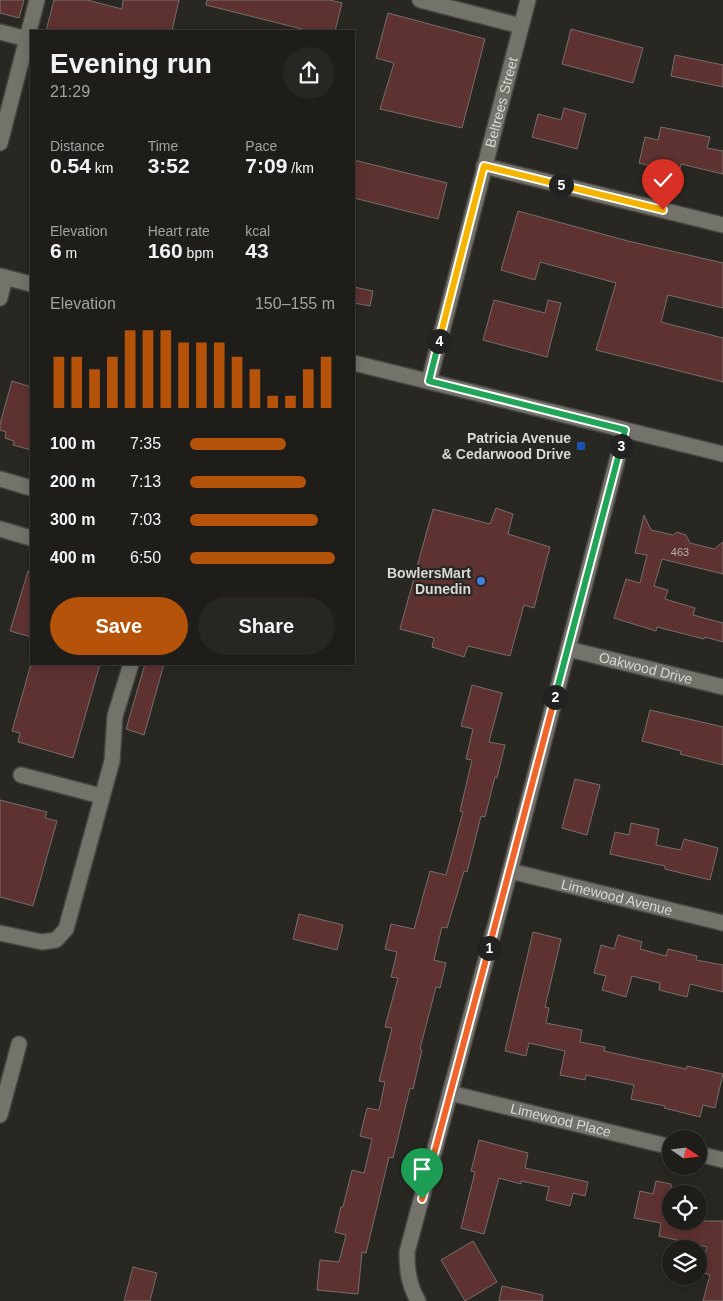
<!DOCTYPE html>
<html lang="en">
<head>
<meta charset="utf-8">
<style>
  body { margin:0; font-family:Helvetica,sans-serif; background:#262622; color:#f1f3f6; height:100vh; display:flex; flex-direction:column; font-size:19px; white-space:nowrap }
  * { box-sizing:border-box; margin:0 }
  p { font-size:16px; color:#a1a2a2 }
  .icon { flex:none; width:28px; height:28px; fill:none; stroke:currentColor; stroke-width:2; stroke-linecap:round; stroke-linejoin:round }
  .map { position:relative; flex:1; overflow:hidden }
  .drawer { position:absolute; left:30px; top:30px; width:325px; height:635px; display:flex; flex-direction:column; background:#1e1d19; border-radius:0px; box-shadow:0 2px 12px #0003,0 0 0 1px #3c3b38 }
  .drawer>* { flex:none }
  .needle { width:32px; rotate:104deg }
  .fabs { position:absolute; left:662px; top:1130px; display:grid; gap:10px }
  .fabs a { display:grid; place-items:center; width:45px; height:45px; border-radius:50%; background:#1e1d19; box-shadow:0 2px 12px #0003,0 0 0 1px #3c3b38; font-size:25px }
  .pin { position:absolute; display:grid; place-items:center; width:42px; height:42px; color:#fff; margin:-51px -21px; border-radius:50% 50% 50% 0; rotate:-45deg; box-shadow:0 0 5px #0007 }
  .pin .icon { rotate:45deg }
  .km { position:absolute; width:25px; height:25px; margin:-12px; border-radius:50%; background:#222; color:#fff; font-size:14px; line-height:25px; text-align:center }
  .round { display:grid; place-items:center; flex:none; width:52px; height:52px; border-radius:26px; background:#262622 }
  .head { display:flex; align-items:center; justify-content:space-between; height:85px; padding:0 20px }
  h1 { font-size:28px; font-weight:800; line-height:38px }
  .stats { display:grid; grid-template-columns:repeat(3,1fr); gap:8px; height:85px; padding:5px 20px }
  .stats div { display:grid; align-content:center }
  .stats b { font-size:21px; font-weight:800 }
  .stats small { font-size:14px; font-weight:400 }
  .stats p { font-size:14px }
  .chart { height:140px; padding:10px 20px }
  .chart p { display:flex; justify-content:space-between }
  .chart svg { width:100%; height:90px; margin-top:5px; stroke:#b45309; stroke-width:6 }
  .primary-button { display:flex; gap:10px; margin-top:auto; padding:10px 20px }
  .primary-button a { flex:1; height:58px; border-radius:30px; background:#b45309; color:#fff; font-size:20px; font-weight:800; line-height:58px; text-align:center }
  .primary-button a+a { background:#262622; color:#f1f3f6 }
  ul { padding:0 20px; list-style:none; font-size:16px }
  li { display:grid; grid-template-columns:80px 60px 1fr; align-items:center; height:38px }
  li i { height:12px; border-radius:6px; background:#b45309 }
  .map>svg:first-child { display:block }
  .building { fill:#5e3231; stroke:#756e6d }
  .lines { fill:none; stroke-linecap:round; stroke-linejoin:round }
  .minor-casing { stroke:#454440; stroke-width:18 }
  .minor { stroke:#73726b; stroke-width:15 }
  .split-1-casing { stroke:#fff; stroke-width:10 }
  .split-2-casing { stroke:#fff; stroke-width:10 }
  .split-3-casing { stroke:#fff; stroke-width:10 }
  .split-4-casing { stroke:#fff; stroke-width:10 }
  .split-5-casing { stroke:#fff; stroke-width:10 }
  .split-6-casing { stroke:#fff; stroke-width:10 }
  .split-1 { stroke:#f0652b; stroke-width:6 }
  .split-2 { stroke:#f0652b; stroke-width:6 }
  .split-3 { stroke:#22a559; stroke-width:6 }
  .split-4 { stroke:#22a559; stroke-width:6 }
  .split-5 { stroke:#f5b400; stroke-width:6 }
  .split-6 { stroke:#f5b400; stroke-width:6 }
  .transit-dot { fill:#1a4fb4; stroke:#282721; stroke-width:2 }
  .shop-dot { fill:#3f7fe0; stroke:#282721; stroke-width:2 }
  .labels { text-anchor:middle; stroke-width:4.5; stroke-linejoin:round; paint-order:stroke }
  .number-label { font-size:11px; fill:#baaeac }
  .street-label { font-size:14px; fill:#d9d8d5; stroke:#282721 }
  .poi-label { font-size:14px; font-weight:bold; fill:#d9d8d5; stroke:#282721; text-anchor:end }
</style>
</head>
<body>
<div class="map">
<svg width="723" height="1301" viewBox="0 0 723 1301">
  <rect width="100%" height="100%" fill="#282721"/>
  <g class="building">
    <path d="M0 0H24L19 18 0 13Z"/>
    <path d="M54 0H87L122 9 123 0H179L172 31H46Z"/>
    <path d="M207 0H330L342 3 335 31H310L206 5Z"/>
    <path d="M388 13 485 39 462 128 380 109 394 63 376 58Z"/>
    <path d="M571 29 643 48 633 83 562 64Z"/>
    <path d="M675 55 723 65V87L671 76Z"/>
    <path d="M564 108 586 114 577 149 532 137 538 114 561 120Z"/>
    <path d="M661 127 710 137 707 148 723 151V174L681 164 679 173 639 163 645 137 658 140Z"/>
    <path d="M354 160 447 183 438 219 354 198Z"/>
    <path d="M518 211 628 241 723 263V308L668 295 661 322 723 338V382L596 350 616 283 540 262 535 280 501 270Z"/>
    <path d="M354 287 373 291 370 306 354 303Z"/>
    <path d="M494 300 545 313 548 300 561 303 547 357 483 340Z"/>
    <path d="M12 381 31 387V450L13 445 14 441 5 438 6 432 0 430V424Z"/>
    <path d="M496 508 513 514 508 534 550 547 534 608 524 605 510 656 468 646 464 657 432 647 434 638 400 629 433 509 490 524Z"/>
    <path d="M644 515 651 530 673 535 677 532 686 535 690 543 714 549 723 542V574L662 559 654 586 668 590 665 599 695 608 693 615 723 623V642L705 637 704 639 657 627 656 631 614 618 626 579 640 583 647 555 635 553Z"/>
    <path d="M28 571H31V637L10 631Z"/>
    <path d="M31 664H100L73 758 18 742 20 733 12 731Z"/>
    <path d="M145 664H164L144 735 126 729Z"/>
    <path d="M472 685 502 693 489 742 505 745 497 778 495 777 485 817 481 816 467 872 464 871 447 928 442 927 434 960 446 963 440 988 436 987 420 1049 422 1050 413 1089 410 1088 393 1158 389 1157 366 1253 362 1252 358 1294 317 1290 320 1260 339 1262 346 1235 335 1232 341 1207H343L352 1170 364 1173 372 1139 360 1136 367 1108 379 1110 385 1082 379 1081 392 1028 385 1027 398 978 391 977 397 952 385 949 391 924 414 929 430 871 446 875 463 812 460 811 472 760 466 759 473 729 461 726Z"/>
    <path d="M650 710 723 727V765L680 754 681 751 642 741Z"/>
    <path d="M575 779 600 785 587 835 562 828Z"/>
    <path d="M0 800 47 812 45 818 57 821 33 906 0 897Z"/>
    <path d="M631 823 659 829 656 845 681 850 684 839 718 848 710 880 665 869V866L610 854 615 832 629 835Z"/>
    <path d="M299 914 343 925 337 950 293 939Z"/>
    <path d="M533 932 561 939 545 1007 549 1008 546 1023 582 1030 580 1042 605 1047 604 1051 686 1069 687 1066 723 1074 715 1108 703 1105 700 1117 664 1108 665 1106 631 1099 634 1085 586 1075 585 1080 560 1075 565 1051 529 1043 526 1056 505 1051Z"/>
    <path d="M618 935 642 942 640 949 666 956 668 949 697 956 696 960 723 965V992L690 984 687 997 659 990 660 983 632 976 626 997 602 990 606 976 594 973 601 945 614 949Z"/>
    <path d="M479 1140 528 1153 525 1168 588 1182 585 1196 573 1193 570 1206 546 1200 549 1187 521 1181V1184L499 1178 484 1234 461 1228 475 1172 471 1171Z"/>
    <path d="M656 1181 671 1184V1221H723V1301H703L710 1275 700 1272 707 1247 659 1236 661 1223 634 1218 640 1191 653 1194Z"/>
    <path d="M473 1241 497 1282 465 1301 441 1260Z"/>
    <path d="M133 1267 157 1273 150 1301H124Z"/>
    <path d="M502 1286 543 1295 542 1301H499Z"/>
  </g>
  <g class="lines">
    <g class="minor-casing">
      <g id="minor">
        <path d="M420 0 521 26"/>
        <path d="M0 32 27 39"/>
        <path d="M0 143 37 0"/>
        <path d="M484 166 723 225"/>
        <path d="M0 276 31 284"/>
        <path d="M0 298 5 277"/>
        <path d="M354 363 723 454"/>
        <path id="s1" d="M429 381 528 0"/>
        <path d="M0 479 31 488"/>
        <path d="M0 529 31 538"/>
        <path id="s2" d="M568 649 723 687"/>
        <path d="M21 775 101 796"/>
        <path id="s3" d="M510 871 723 923"/>
        <path d="M0 933 42 942 56 940 66 929 112 761 115 716 131 664"/>
        <path id="s4" d="M450 1093 671 1147"/>
        <path d="M0 1115 19 1044"/>
        <path d="M699 1154 723 1160"/>
        <path d="M418 1301C409 1285 407 1271 407 1252L510 871 625 430"/>
      </g>
    </g>
    <use href="#minor" class="minor"/>
  </g>
  <g class="lines">
    <g class="split-1-casing">
      <path id="split-1" d="M422 1199 489 948"/>
    </g>
    <g class="split-2-casing">
      <path id="split-2" d="M489 948 555 697"/>
    </g>
    <g class="split-3-casing">
      <path id="split-3" d="M555 697 621 446"/>
    </g>
    <g class="split-4-casing">
      <path id="split-4" d="M439 341 429 381 625 430 621 446"/>
    </g>
    <g class="split-5-casing">
      <path id="split-5" d="M439 341 484 166 561 185"/>
    </g>
    <g class="split-6-casing">
      <path id="split-6" d="M561 185 663 210"/>
    </g>
    <use href="#split-1" class="split-1"/>
    <use href="#split-2" class="split-2"/>
    <use href="#split-3" class="split-3"/>
    <use href="#split-4" class="split-4"/>
    <use href="#split-5" class="split-5"/>
    <use href="#split-6" class="split-6"/>
  </g>
  <rect class="transit-dot" x="576" y="441" width="10" height="10" rx="2.5"/>
  <circle class="shop-dot" cx="481" cy="581" r="5"/>
  <g class="labels">
    <g class="number-label">
      <text x="680" y="556">463</text>
    </g>
    <g class="street-label">
      <text dy="5" stroke="none"><textPath href="#s1" startOffset="288">Beltrees Street</textPath></text>
      <text dy="5" stroke="none"><textPath href="#s2" startOffset="80">Oakwood Drive</textPath></text>
      <text dy="5" stroke="none"><textPath href="#s3" startOffset="110">Limewood Avenue</textPath></text>
      <text dy="5" stroke="none"><textPath href="#s4" startOffset="114">Limewood Place</textPath></text>
    </g>
    <g class="poi-label">
      <text x="571" y="443">Patricia Avenue<tspan x="571" dy="16">&amp; Cedarwood Drive</tspan></text>
      <text x="471" y="578">BowlersMart<tspan x="471" dy="16">Dunedin</tspan></text>
    </g>
  </g>
</svg>
<div class="fabs">
<a><svg class="needle" viewBox="-14 -14 28 28"><path d="M0-13l5 13h-10z" fill="#e53935"/><path d="M0 13l5-13h-10z" fill="#a1a2a2"/></svg></a>
<a><svg class="icon" aria-label="locate" viewBox="0 0 24 24"><circle cx="12" cy="12" r="6"/><path d="M12 2v4M12 18v4M2 12h4M18 12h4"/></svg></a>
<a><svg class="icon" aria-label="layers" viewBox="0 0 24 24"><path d="M12 4l9 5-9 5-9-5zM3 14l9 5 9-5"/></svg></a>
</div>
<div class="pin" style="left:422px;top:1199px;background:#1e9e55"><svg class="icon" aria-label="arrive" viewBox="0 0 24 24"><path d="M6 21V4h12l-3 4 3 4H6"/></svg></div>
<div class="pin" style="left:663px;top:210px;background:#d93025"><svg class="icon" aria-label="check" viewBox="0 0 24 24"><path d="M5 12l5 5 9-10"/></svg></div>
<b class="km" style="left:489px;top:948px">1</b>
<b class="km" style="left:555px;top:697px">2</b>
<b class="km" style="left:621px;top:446px">3</b>
<b class="km" style="left:439px;top:341px">4</b>
<b class="km" style="left:561px;top:185px">5</b>
<section class="drawer">
<div class="head"><div><h1>Evening run</h1><p>21:29</p></div><a class="round"><svg class="icon" aria-label="share" viewBox="0 0 24 24"><path d="M12 15V3M7 8l5-5 5 5M5 13v7h14v-7"/></svg></a></div>
<div class="stats">
<div><p>Distance</p><b>0.54<small> km</small></b></div>
<div><p>Time</p><b>3:52</b></div>
<div><p>Pace</p><b>7:09<small> /km</small></b></div>
</div>
<div class="stats">
<div><p>Elevation</p><b>6<small> m</small></b></div>
<div><p>Heart rate</p><b>160<small> bpm</small></b></div>
<div><p>kcal</p><b>43</b></div>
</div>
<div class="chart"><p><span>Elevation</span>150–155 m</p>
<svg viewBox="0 0 160 44" preserveAspectRatio="none"><path d="M5 44V19M15 44V19M25 44V25M35 44V19M45 44V6M55 44V6M65 44V6M75 44V12M85 44V12M95 44V12M105 44V19M115 44V25M125 44V38M135 44V38M145 44V25M155 44V19"/></svg>
</div>
<ul>
<li><b>100 m</b>7:35<i style="width:66%"></i></li>
<li><b>200 m</b>7:13<i style="width:80%"></i></li>
<li><b>300 m</b>7:03<i style="width:88%"></i></li>
<li><b>400 m</b>6:50<i style="width:100%"></i></li>
</ul>
<div class="primary-button"><a>Save</a><a>Share</a></div>
</section>
</div>
</body>
</html>
